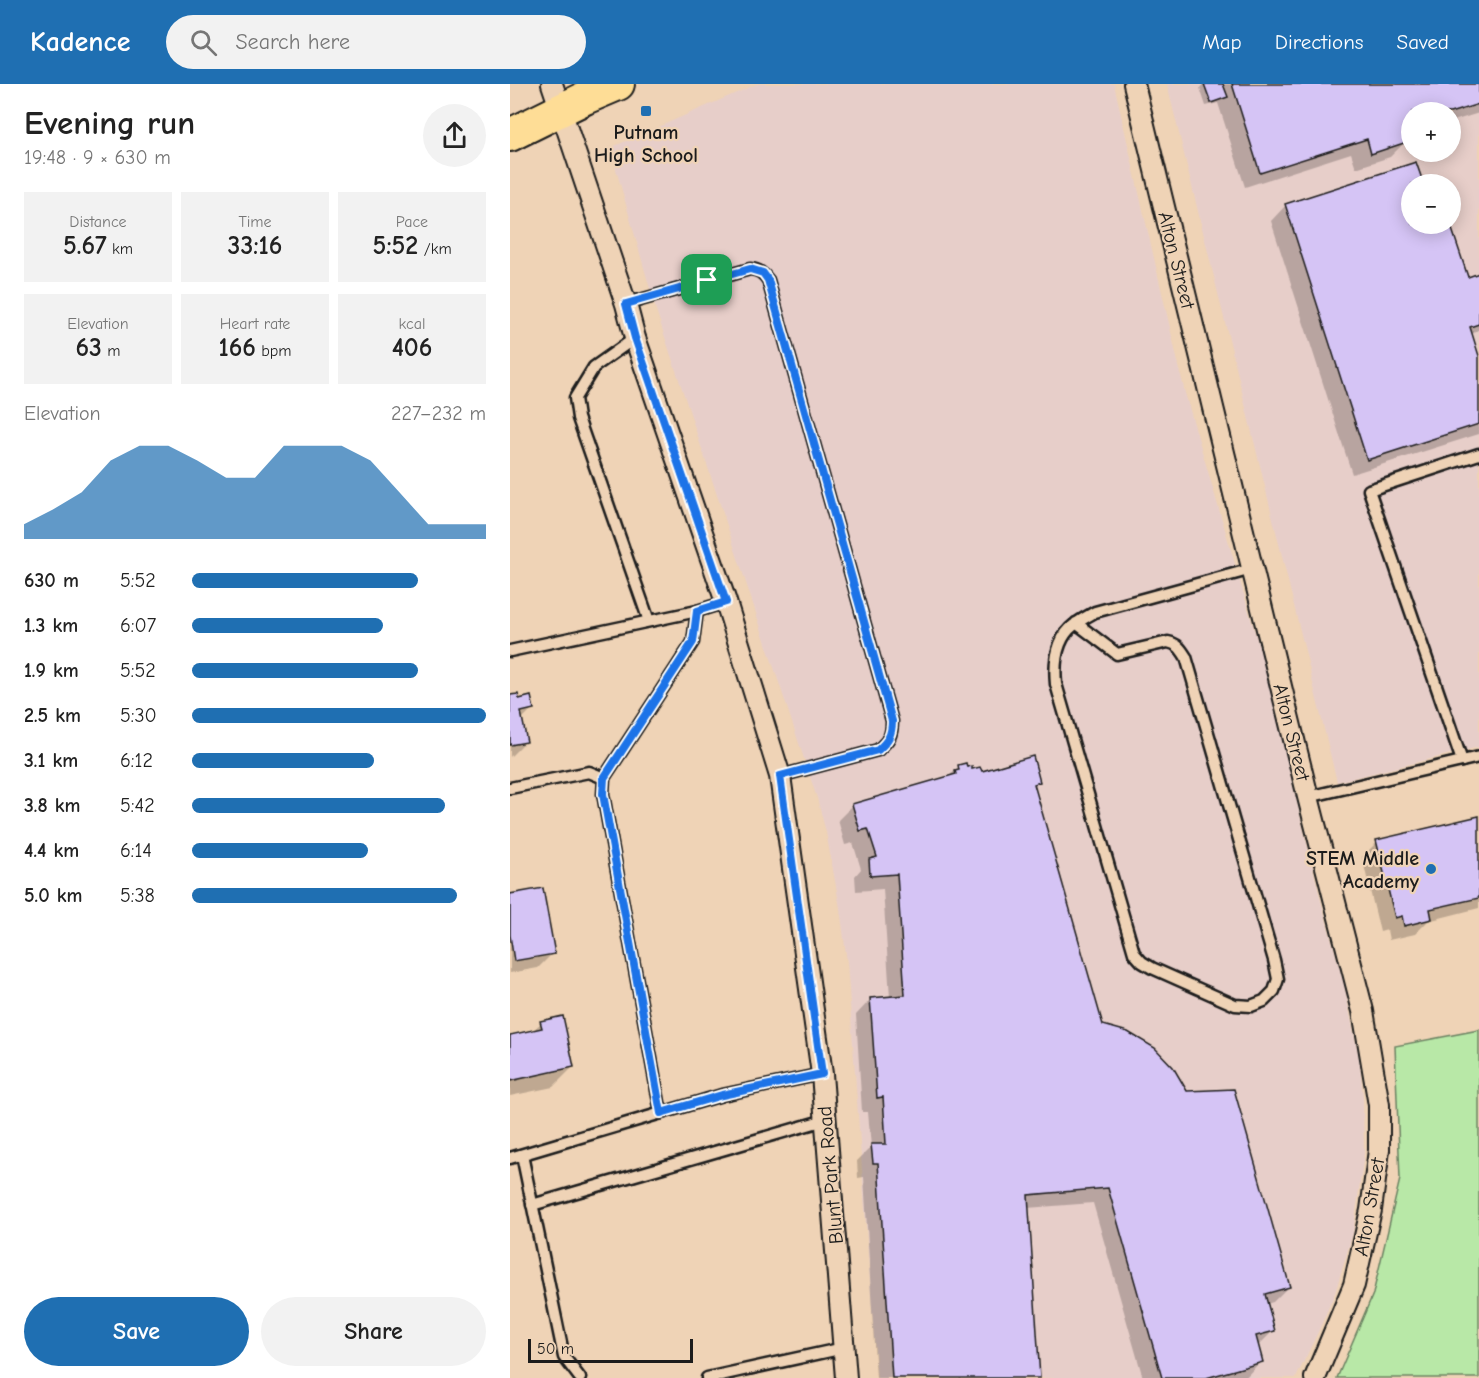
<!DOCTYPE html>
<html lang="en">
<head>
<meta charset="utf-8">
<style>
  body { margin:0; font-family:"Comic Neue",sans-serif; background:#f2f2f2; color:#222; height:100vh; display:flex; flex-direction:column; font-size:22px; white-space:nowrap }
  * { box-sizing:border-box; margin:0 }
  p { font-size:20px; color:#767676 }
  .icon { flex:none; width:33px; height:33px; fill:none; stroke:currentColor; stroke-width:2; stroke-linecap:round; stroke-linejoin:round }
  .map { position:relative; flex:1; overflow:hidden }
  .sheet { display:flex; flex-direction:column; background:#fff; width:510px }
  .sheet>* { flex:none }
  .buttons { position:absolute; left:891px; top:18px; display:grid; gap:12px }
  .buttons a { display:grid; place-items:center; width:60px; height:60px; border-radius:50%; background:#fff; box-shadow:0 3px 15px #0003; font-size:30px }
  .scale { position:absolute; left:18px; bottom:15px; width:165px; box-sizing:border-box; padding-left:6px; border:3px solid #1c1c1c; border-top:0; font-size:16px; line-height:21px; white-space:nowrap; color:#1c1c1c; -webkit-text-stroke:4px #efd3b6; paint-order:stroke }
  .pin { position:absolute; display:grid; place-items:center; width:51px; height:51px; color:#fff; margin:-26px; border-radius:12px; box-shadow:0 3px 9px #0006 }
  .round { display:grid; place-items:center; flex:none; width:63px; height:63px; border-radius:32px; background:#f2f2f2 }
  .headline { display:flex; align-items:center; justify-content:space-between; height:102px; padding:0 24px }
  h1 { font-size:33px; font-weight:800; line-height:45px }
  .stats { display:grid; grid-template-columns:repeat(3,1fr); gap:9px; height:102px; padding:6px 24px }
  .stats div { display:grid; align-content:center; border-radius:0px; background:#f2f2f2; text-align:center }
  .stats b { font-size:26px; font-weight:800 }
  .stats small { font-size:16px; font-weight:400 }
  .stats p { font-size:16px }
  .chart { height:168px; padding:12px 24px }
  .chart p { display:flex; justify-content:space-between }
  .chart svg { width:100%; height:108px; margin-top:6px; fill:#1f6fb2; opacity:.7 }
  .cta { display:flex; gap:12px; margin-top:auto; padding:12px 24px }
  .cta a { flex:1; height:69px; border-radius:36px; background:#1f6fb2; color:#fff; font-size:24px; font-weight:800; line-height:69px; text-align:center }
  .cta a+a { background:#f2f2f2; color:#222 }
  ul { padding:0 24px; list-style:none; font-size:20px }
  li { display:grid; grid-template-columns:96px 72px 1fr; align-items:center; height:45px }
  li i { height:15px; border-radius:8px; background:#1f6fb2 }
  header { display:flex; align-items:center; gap:36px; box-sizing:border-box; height:84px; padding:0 30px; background:#1f6fb2; color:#fff }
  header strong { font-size:28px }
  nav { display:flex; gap:33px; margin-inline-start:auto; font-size:21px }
  .search { width:420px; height:54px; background:#f2f2f2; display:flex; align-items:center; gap:15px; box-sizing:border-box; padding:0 21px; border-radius:33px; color:#767676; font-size:22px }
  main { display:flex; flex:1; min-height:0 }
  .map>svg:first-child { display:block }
  .built { fill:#e7cec9; fill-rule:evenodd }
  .green { fill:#b8e8a7; stroke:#6a8262; stroke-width:1.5 }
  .shadow { fill:#0003 }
  .building { fill:#d5c4f5; stroke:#1c1c1c; stroke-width:1.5 }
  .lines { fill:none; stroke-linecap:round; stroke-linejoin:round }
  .lane-casing { stroke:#1c1c1c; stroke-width:15 }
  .street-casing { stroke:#1c1c1c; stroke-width:24 }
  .primary-casing { stroke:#1c1c1c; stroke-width:36 }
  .lane { stroke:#efd3b6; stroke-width:10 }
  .street { stroke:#efd3b6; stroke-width:20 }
  .primary { stroke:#fedd96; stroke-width:32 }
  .route-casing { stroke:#fff; stroke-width:12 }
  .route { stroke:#1a73e8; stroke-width:8 }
  .poi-dot { fill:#1f6fb2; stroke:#efd3b6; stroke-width:2 }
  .labels { text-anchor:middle; stroke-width:4.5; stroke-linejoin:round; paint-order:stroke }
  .poi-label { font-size:20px; font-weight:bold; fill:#1c1c1c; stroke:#efd3b6 }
  .street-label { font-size:20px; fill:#1c1c1c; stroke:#efd3b6 }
</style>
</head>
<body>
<header>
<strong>Kadence</strong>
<div class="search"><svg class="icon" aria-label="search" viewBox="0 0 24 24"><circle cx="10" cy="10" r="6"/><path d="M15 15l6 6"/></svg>Search here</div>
<nav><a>Map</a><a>Directions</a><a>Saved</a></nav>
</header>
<main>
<section class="sheet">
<div class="headline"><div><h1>Evening run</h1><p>19:48 · 9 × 630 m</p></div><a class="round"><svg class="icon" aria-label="share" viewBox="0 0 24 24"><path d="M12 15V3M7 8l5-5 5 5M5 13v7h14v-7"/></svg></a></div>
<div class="stats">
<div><p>Distance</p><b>5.67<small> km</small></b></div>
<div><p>Time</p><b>33:16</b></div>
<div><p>Pace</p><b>5:52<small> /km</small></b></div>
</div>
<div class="stats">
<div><p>Elevation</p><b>63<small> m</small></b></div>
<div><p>Heart rate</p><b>166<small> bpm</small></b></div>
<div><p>kcal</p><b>406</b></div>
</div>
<div class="chart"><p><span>Elevation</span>227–232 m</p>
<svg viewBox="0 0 160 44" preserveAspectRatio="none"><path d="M0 44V38L10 32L20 25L30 12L40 6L50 6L60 12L70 19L80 19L90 6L100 6L110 6L120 12L130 25L140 38L150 38L160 38V44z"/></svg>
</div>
<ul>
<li><b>630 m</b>5:52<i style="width:77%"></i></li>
<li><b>1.3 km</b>6:07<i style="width:65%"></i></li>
<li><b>1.9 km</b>5:52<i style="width:77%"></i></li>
<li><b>2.5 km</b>5:30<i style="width:100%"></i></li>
<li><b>3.1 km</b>6:12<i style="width:62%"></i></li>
<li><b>3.8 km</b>5:42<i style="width:86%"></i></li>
<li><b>4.4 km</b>6:14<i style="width:60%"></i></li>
<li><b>5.0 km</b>5:38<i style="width:90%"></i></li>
</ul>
<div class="cta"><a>Save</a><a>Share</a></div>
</section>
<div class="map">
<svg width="969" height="1294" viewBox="0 0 969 1294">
  <rect width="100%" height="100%" fill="#efd3b6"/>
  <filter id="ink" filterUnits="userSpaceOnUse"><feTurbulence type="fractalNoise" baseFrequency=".0167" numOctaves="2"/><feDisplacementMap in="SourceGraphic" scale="12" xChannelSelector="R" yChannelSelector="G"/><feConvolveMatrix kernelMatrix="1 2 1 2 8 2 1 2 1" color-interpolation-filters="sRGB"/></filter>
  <g filter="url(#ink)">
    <g class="built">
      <path d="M247 0H604L675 309 754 579 782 698 811 817 834 900 850 979 853 1014 854 1070 843 1149 825 1209 809 1246 786 1294H367L337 878 330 824 316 748 307 714 146 226 100 64Z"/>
      <path d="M657 0H969V663L827 698ZM902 28H940V68H902ZM902 100H940V140H902Z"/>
    </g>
    <path class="green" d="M969 946V1294H827L863 1210 890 1095 885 962Z"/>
    <g class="shadow">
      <path d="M693 0H969V29L940 38V28H902V50L894 53 895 58 880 73 846 84 841 69 735 103 708 19 696 22 690 4Z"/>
      <path d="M905 80 912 100 925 96 926 100H902V140H939L957 195 969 191V245L961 251 969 277V350L842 390 761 137 776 121Z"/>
      <path d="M0 613 22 625 11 636 16 657 0 673Z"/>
      <path d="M449 683 461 687 528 697 523 702 591 942 779 1202 763 1218 756 1220 764 1246 748 1262 751 1277 736 1293 731 1294H633L583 1119 517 1124 528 1294H366L354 1093 348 1094 347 1077 361 1063 358 1028H352L346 931 361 915 380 914 373 805 346 807 345 792 351 785 343 759 335 761 328 736 343 721 437 694Z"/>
      <path d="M969 733V824L918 837 905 850 879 856 877 846 870 848 852 773 867 758Z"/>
      <path d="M0 811 43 869 28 884 0 889Z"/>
      <path d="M31 939 63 983 43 1003 0 1012V952L21 948Z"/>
    </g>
    <g class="building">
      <path d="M694 0H713L718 13 701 19Z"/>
      <path d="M722 0H969V20L940 29 902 28V41L893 44 897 58 861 70 857 55 750 89Z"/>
      <path d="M906 78 913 98 926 94 928 100H902V140L940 139 958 193 969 189V240L960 243 969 272V340L857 376 775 120Z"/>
      <path d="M8 610 9 615 21 612 24 625 11 628 17 658 0 661V611Z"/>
      <path d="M523 672 530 698 524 700 593 941 618 948 645 964 663 983 677 1007 724 1005 780 1203 755 1210 765 1247 746 1252 753 1278 696 1294H652L598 1104 518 1111 530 1294H382L368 1079H363L361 1060H376L373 1013 367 1014 360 914 395 911 387 790 360 792 359 775 367 773 358 745 350 747 342 720 446 690 445 687 449 686 448 681 456 679 457 683 462 682V685L470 683 472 687Z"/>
      <path d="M969 732V814L920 825 922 835 894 842 892 832 885 834 866 756Z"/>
      <path d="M33 804 45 870 4 877 0 851V810Z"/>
      <path d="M53 932 64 983 0 997V951L32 944 30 937Z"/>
    </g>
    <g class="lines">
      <g class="lane-casing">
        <g id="lane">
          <path d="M116 220 240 185C249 186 253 189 258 196L382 637C382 652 379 656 368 666L270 692"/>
          <path d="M125 254 84 283 65 314 68 334 139 537"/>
          <path d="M566 539 607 570 658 558C668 560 671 565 676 573L764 876 768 895 764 907 754 917 741 922 725 921 642 884 632 878 624 869 546 600C544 579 546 555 564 541 570 536 578 532 585 528L742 485"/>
          <path d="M0 567 187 527 216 518"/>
          <path d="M952 677 859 406 969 370"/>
          <path d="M0 704 79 688 94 694"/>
          <path d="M798 713 969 673"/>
          <path d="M151 1029 93 710 94 694 183 558 187 527"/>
          <path d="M12 1071 54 1273 70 1294"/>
          <path d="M0 1074 212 1011 312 990"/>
          <path d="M22 1121 315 1036"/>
          <path d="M197 1294 334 1264"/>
        </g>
      </g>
      <g class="street-casing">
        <g id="street">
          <path d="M42 0 116 220 125 254 216 518 270 692 312 990 336 1294"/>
          <path d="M624 0 798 713 853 927 869 1021V1066L861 1126 844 1201 805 1294"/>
        </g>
      </g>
      <g class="primary-casing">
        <path id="primary" d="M0 51 75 14 108 0"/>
      </g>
      <use href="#lane" class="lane"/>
      <use href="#street" class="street"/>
      <use href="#primary" class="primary"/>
    </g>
  </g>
  <g class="lines" filter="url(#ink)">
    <g class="route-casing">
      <path id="route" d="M240 185 253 189 258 196 382 637C382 651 378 657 368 666L270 692 312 990 212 1011 151 1029 93 710 94 694 183 558 187 527 216 518 125 254 116 220Z"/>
    </g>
    <use href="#route" class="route"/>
  </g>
  <g class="poi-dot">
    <rect x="130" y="21" width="12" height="12" rx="3"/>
    <circle cx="921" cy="785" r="6"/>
  </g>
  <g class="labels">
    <g class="poi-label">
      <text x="136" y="55">Putnam<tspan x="136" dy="23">High School</tspan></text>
      <text x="909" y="781" text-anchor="end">STEM Middle<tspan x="909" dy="23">Academy</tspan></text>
    </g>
    <g class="street-label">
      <text transform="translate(667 176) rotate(76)" y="7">Alton Street</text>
      <text transform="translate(782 648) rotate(76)" y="7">Alton Street</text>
      <text transform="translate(320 1091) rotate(-95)" y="7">Blunt Park Road</text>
      <text transform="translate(859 1123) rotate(-80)" y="7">Alton Street</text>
    </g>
  </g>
</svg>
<div class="buttons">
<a>+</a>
<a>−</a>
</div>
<div class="scale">50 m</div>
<div class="pin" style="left:197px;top:196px;background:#1e9e55"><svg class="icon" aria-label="arrive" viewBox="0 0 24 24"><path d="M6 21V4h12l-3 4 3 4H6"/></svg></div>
</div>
</main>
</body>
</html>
